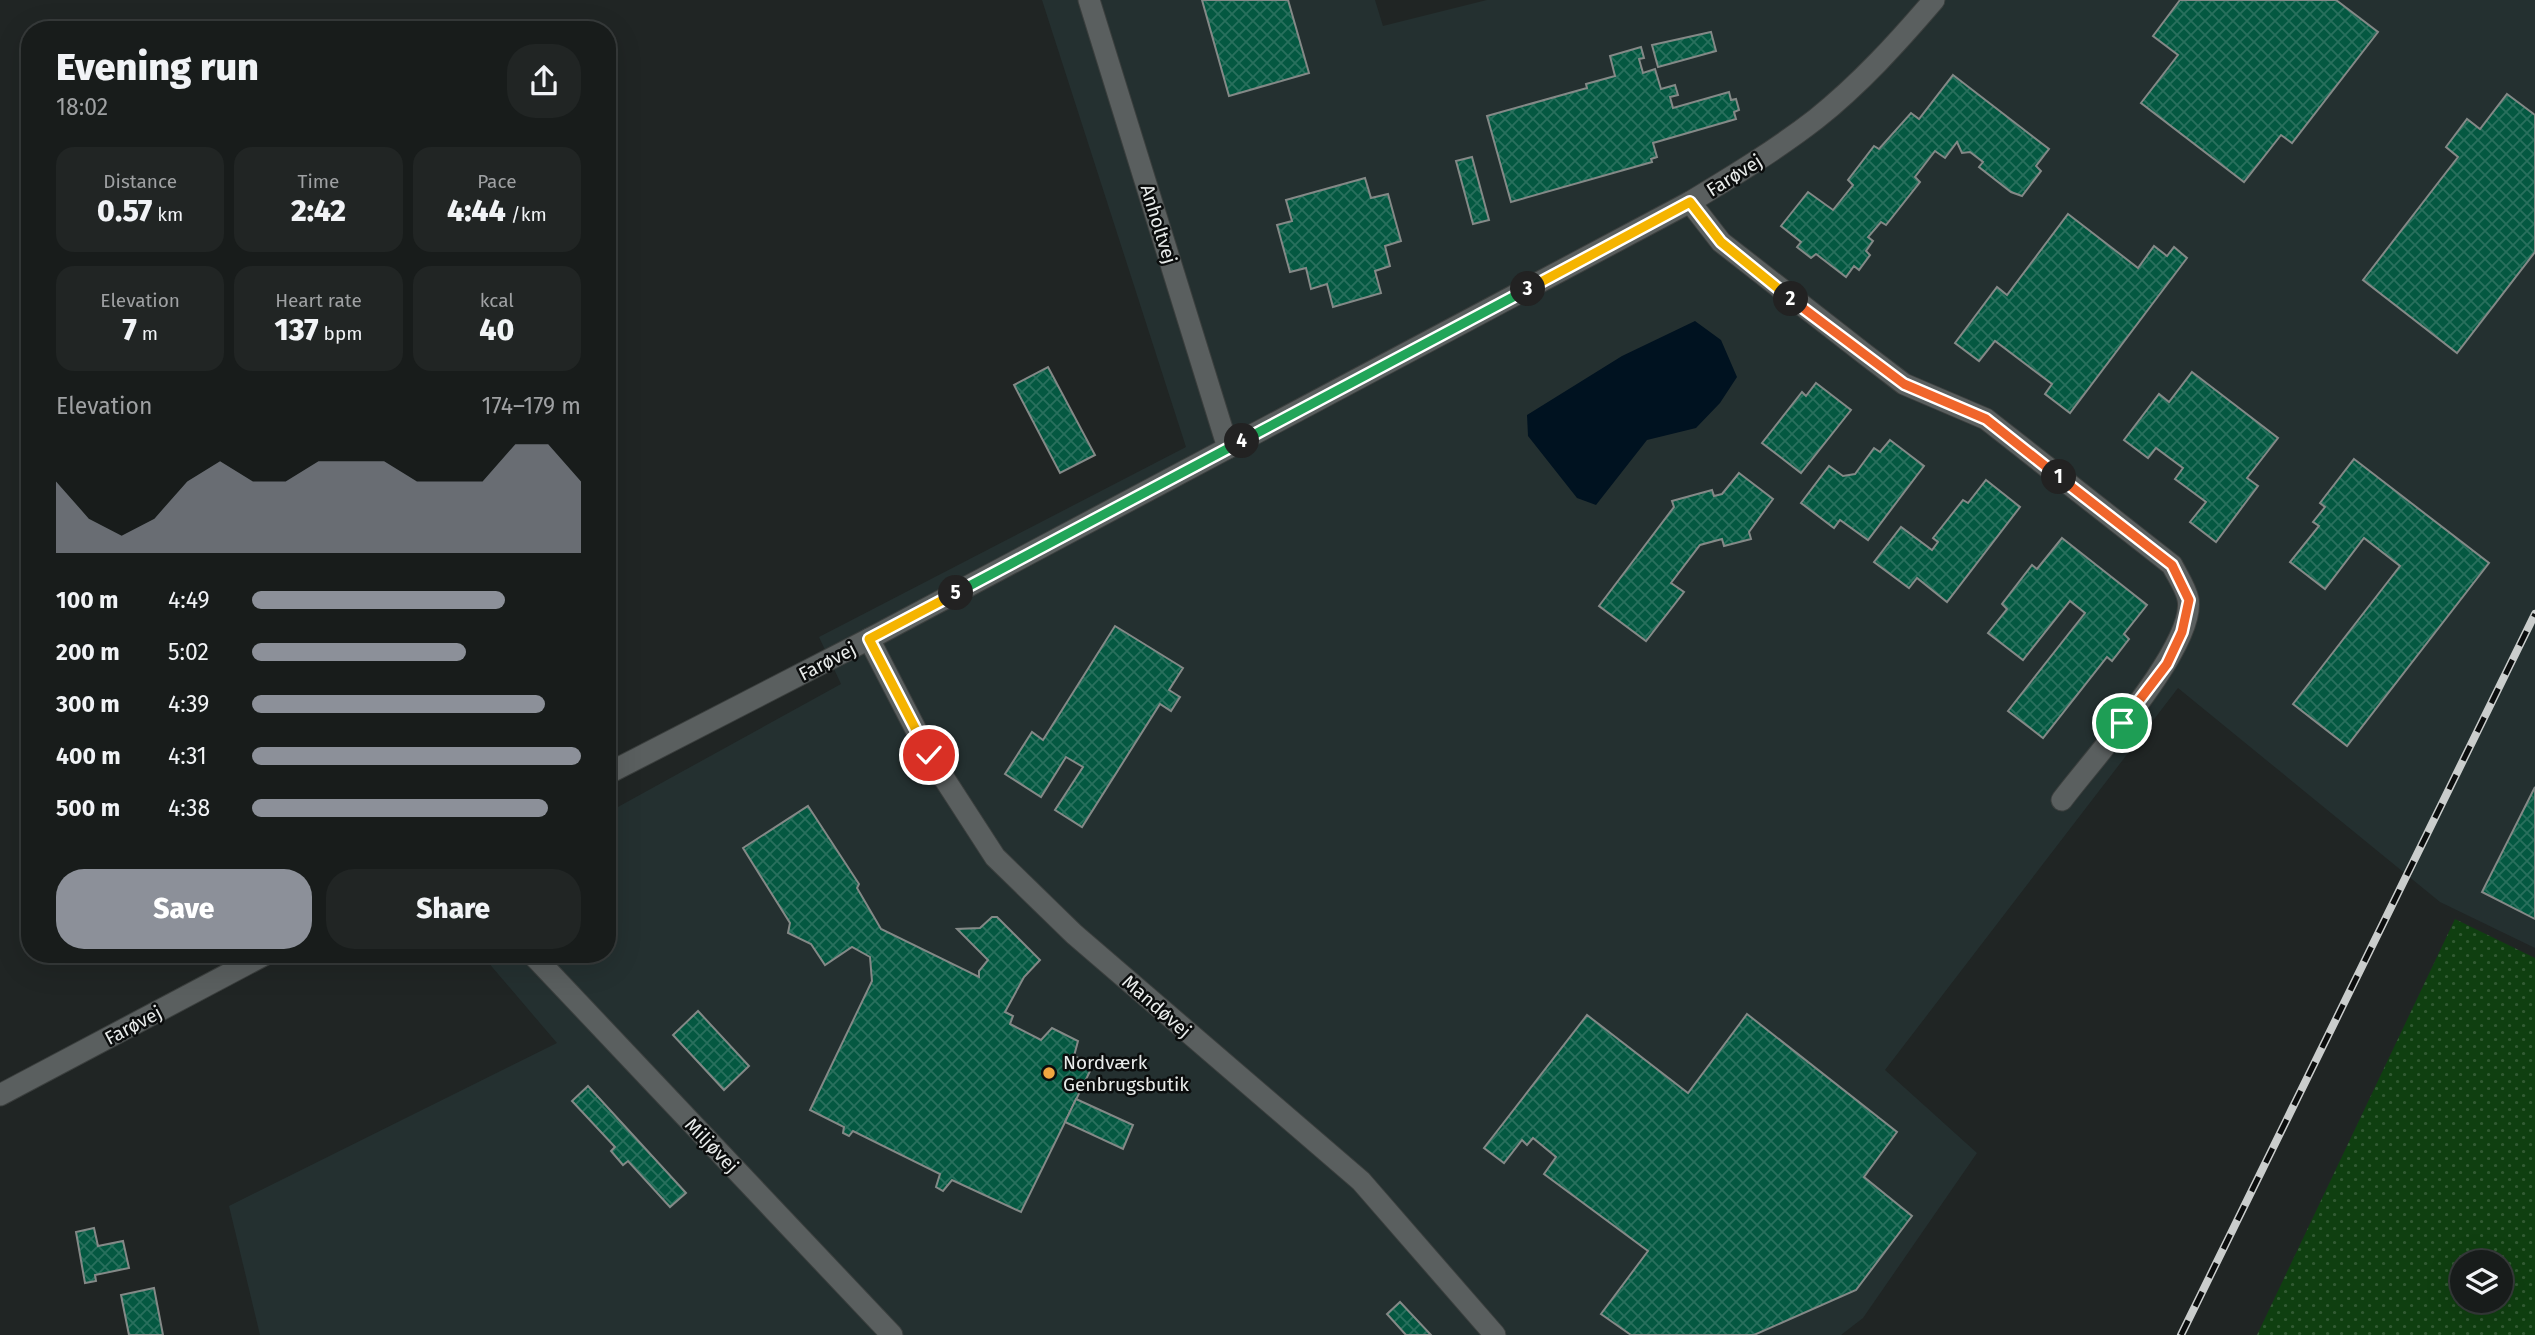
<!DOCTYPE html>
<html lang="en">
<head>
<meta charset="utf-8">
<style>
  body { margin:0; font-family:"Fira Sans",sans-serif; background:#212524; color:#f1f3f6; height:100vh; display:flex; flex-direction:column; font-size:26px; white-space:nowrap }
  * { box-sizing:border-box; margin:0 }
  p { font-size:23px; color:#9fa1a3 }
  .icon { flex:none; width:38px; height:38px; fill:none; stroke:currentColor; stroke-width:2; stroke-linecap:round; stroke-linejoin:round }
  .map { position:relative; flex:1; overflow:hidden }
  .drawer { position:absolute; left:21px; top:21px; width:595px; height:942px; display:flex; flex-direction:column; background:#181c1b; border-radius:28px; box-shadow:0 7px 28px #0002,0 0 0 2px #363a3a }
  .drawer>* { flex:none }
  .buttons { position:absolute; left:2450px; top:1250px; display:grid; gap:14px }
  .buttons a { display:grid; place-items:center; width:63px; height:63px; border-radius:50%; background:#181c1b; box-shadow:0 7px 28px #0002,0 0 0 2px #363a3a; font-size:35px }
  .pin { position:absolute; display:grid; place-items:center; width:60px; height:60px; color:#fff; margin:-30px; border:4px solid #fff; border-radius:50%; box-shadow:0 2px 7px #0007 }
  .km { position:absolute; width:35px; height:35px; margin:-18px; border-radius:50%; background:#222; color:#fff; font-size:19px; line-height:35px; text-align:center }
  .round { display:grid; place-items:center; flex:none; width:74px; height:74px; border-radius:28px; background:#212524 }
  .summary { display:flex; align-items:center; justify-content:space-between; height:119px; padding:0 35px }
  h1 { font-size:38px; font-weight:800; line-height:52px }
  .metrics { display:grid; grid-template-columns:repeat(3,1fr); gap:10px; height:119px; padding:7px 35px }
  .metrics div { display:grid; align-content:center; border-radius:18px; background:#212524; text-align:center }
  .metrics b { font-size:30px; font-weight:800 }
  .metrics small { font-size:19px; font-weight:400 }
  .metrics p { font-size:19px }
  .chart { height:196px; padding:14px 35px }
  .chart p { display:flex; justify-content:space-between }
  .chart svg { width:100%; height:126px; margin-top:7px; fill:#8c9099; opacity:.7 }
  .primary-button { display:flex; gap:14px; margin-top:auto; padding:14px 35px }
  .primary-button a { flex:1; height:80px; border-radius:28px; background:#8c9099; color:#fff; font-size:28px; font-weight:800; line-height:80px; text-align:center }
  .primary-button a+a { background:#212524; color:#f1f3f6 }
  ul { padding:0 35px; list-style:none; font-size:23px }
  li { display:grid; grid-template-columns:112px 84px 1fr; align-items:center; height:52px }
  li i { height:18px; border-radius:9px; background:#8c9099 }
  .map>svg:first-child { display:block }
  .built { fill:#243030 }
  .grass { fill:url(#grass-dots); fill-rule:evenodd }
  .water { fill:#001220 }
  .building { fill:url(#building-cross-hatch); stroke:#848987; stroke-width:2 }
  .lines { fill:none; stroke-linecap:round; stroke-linejoin:round }
  .minor-casing { stroke:#3b3f3e; stroke-width:23 }
  .minor { stroke:#5a5f5f; stroke-width:21 }
  .rail-casing { stroke:#cacdcc; stroke-width:8 }
  .rail { stroke:#0b0d0d; stroke-width:5; stroke-dasharray:16; stroke-linecap:butt }
  .split-1-casing { stroke:#fff; stroke-width:14 }
  .split-2-casing { stroke:#fff; stroke-width:14 }
  .split-3-casing { stroke:#fff; stroke-width:14 }
  .split-4-casing { stroke:#fff; stroke-width:14 }
  .split-5-casing { stroke:#fff; stroke-width:14 }
  .split-6-casing { stroke:#fff; stroke-width:14 }
  .split-1 { stroke:#f0652b; stroke-width:9 }
  .split-2 { stroke:#f0652b; stroke-width:9 }
  .split-3 { stroke:#f5b400; stroke-width:9 }
  .split-4 { stroke:#22a559; stroke-width:9 }
  .split-5 { stroke:#22a559; stroke-width:9 }
  .split-6 { stroke:#f5b400; stroke-width:9 }
  .poi-dot { fill:#f1a640; stroke:#0b0d0d; stroke-width:2.5 }
  .labels { text-anchor:middle; stroke-width:5; stroke-linejoin:round; paint-order:stroke }
  .street-label { font-size:19px; fill:#e8ebea; stroke:#0b0d0d }
  .poi-label { font-size:19px; fill:#e8ebea; stroke:#0b0d0d; text-anchor:start }
</style>
</head>
<body>
<div class="map">
<svg width="2535" height="1335" viewBox="0 0 2535 1335">
  <defs>
    <pattern id="grass-dots" width="8" height="8" patternUnits="userSpaceOnUse" patternTransform="scale(1.75)"><rect width="8" height="8" fill="#0f3f10"/><path d="M2 2h.1M6 6h.1" fill="none" stroke="#325b33" stroke-width="1.8" stroke-linecap="round"/></pattern>
    <pattern id="building-cross-hatch" width="8" height="8" patternUnits="userSpaceOnUse" patternTransform="scale(1.75)"><rect width="8" height="8" fill="#045841"/><path d="M0 0l8 8M0 8l8-8" fill="none" stroke="#29705d"/></pattern>
  </defs>
  <rect width="100%" height="100%" fill="#202524"/>
  <path class="built" d="M1042 0H1375L1383 26 1487 0H2535V948L2440 902 2178 688 1885 1070 1977 1153 1863 1318 1841 1335H260L229 1206 557 1043 481 954H607V813L841 684 819 637 1186 447Z"/>
  <path class="grass" d="M2455 919 2535 958V1335H2257ZM2462 1262H2501V1300H2462Z"/>
  <path class="water" d="M1695 321 1721 340 1737 377 1720 403 1696 428 1647 440 1596 505 1577 498 1528 436 1527 415 1622 356Z"/>
  <g class="building">
    <path d="M1202 0H1288L1309 73 1229 96Z"/>
    <path d="M2180 0H2336L2378 32 2292 143 2281 135 2244 182 2141 103 2178 55 2153 36Z"/>
    <path d="M1711 32 1716 51 1658 67 1652 45Z"/>
    <path d="M1641 47 1644 58 1639 59 1643 73 1655 69 1661 89 1675 85 1678 95 1670 97 1673 108 1729 92 1731 100 1736 99 1739 110 1734 112 1736 119 1653 143 1657 157 1651 159 1652 162 1511 202 1487 116 1587 88 1586 84 1615 76 1610 56Z"/>
    <path d="M1953 75 2049 149 2036 166 2041 171 2022 196 2011 192 1979 167 1983 162 1970 152 1962 153 1957 142 1945 158 1935 151 1915 177 1920 182 1886 225 1881 222 1868 237 1873 241 1866 251 1870 255 1859 270 1854 266 1846 277 1816 254 1811 258 1797 247 1801 242 1781 226 1808 192 1833 210 1853 185 1848 180 1874 146 1879 149 1911 113 1919 119Z"/>
    <path d="M2507 94 2535 115V252L2457 353 2363 280 2458 157 2446 147 2467 119 2480 129Z"/>
    <path d="M1472 157 1489 220 1473 224 1456 161Z"/>
    <path d="M1365 178 1371 198 1388 194 1401 241 1385 246 1390 266 1375 271 1381 293 1333 307 1327 284 1311 289 1306 268 1290 272 1277 225 1292 221 1286 200Z"/>
    <path d="M2068 214 2138 268 2154 246 2167 256 2174 247 2187 258 2070 413 2045 394 2052 384 1995 341 1979 361 1955 343 1997 287 2007 295Z"/>
    <path d="M1048 367 1095 455 1060 473 1014 385Z"/>
    <path d="M2192 372 2278 438 2247 478 2258 486 2216 542 2190 522 2206 502 2175 479 2183 468 2156 448 2148 458 2124 440 2159 394 2169 402Z"/>
    <path d="M1816 383 1851 410 1801 473 1762 443 1802 392 1806 396Z"/>
    <path d="M1890 440 1924 466 1868 540 1840 520 1834 528 1801 503 1829 466 1843 476 1855 474 1874 448 1880 452Z"/>
    <path d="M2354 459 2489 563 2347 746 2293 704 2400 566 2364 538 2325 589 2290 562 2319 526 2313 522 2325 507 2320 503Z"/>
    <path d="M1739 473 1773 499 1749 532 1751 539 1724 546 1722 539 1700 545 1671 583 1684 592 1646 641 1599 606 1674 507 1672 501 1712 490 1714 496 1722 494Z"/>
    <path d="M1986 480 2020 507 1947 602 1917 578 1909 588 1874 562 1901 527 1932 550 1938 542 1933 538 1963 500 1968 503Z"/>
    <path d="M2062 538 2147 605 2124 634 2129 639 2112 661 2107 657 2043 738 2008 711 2085 613 2070 601 2023 660 1988 633 2007 609 2002 604 2032 565 2037 569Z"/>
    <path d="M1115 626 1183 668 1169 690 1180 697 1171 711 1160 704 1082 827 1055 810 1083 767 1066 757 1041 797 1005 774 1032 732 1043 740Z"/>
    <path d="M2535 787V919L2482 892Z"/>
    <path d="M808 806 859 884 857 888 881 929 979 977V971L988 960 957 929 980 928 992 917H997L1040 960 1024 977 1005 1012 1013 1016 1010 1024 1041 1040 1052 1028 1078 1041 1074 1056 1093 1065 1021 1212 952 1180 943 1191 936 1187 940 1174 853 1131 849 1136 843 1133 844 1127 810 1110 872 981 870 957 852 947 825 965 811 944 788 933 790 923 743 848Z"/>
    <path d="M698 1011 749 1066 724 1090 673 1035Z"/>
    <path d="M1747 1014 1897 1132 1864 1177 1912 1216 1856 1290 1754 1335H1631L1601 1314 1648 1251 1544 1174 1556 1157 1533 1138 1527 1145 1522 1140 1504 1163 1484 1148 1587 1015 1688 1093Z"/>
    <path d="M588 1086 686 1193 670 1207 628 1161 623 1165 611 1151 615 1147 572 1101Z"/>
    <path d="M1076 1099 1133 1125 1123 1149 1065 1122Z"/>
    <path d="M94 1228 98 1246 123 1241 129 1268 95 1275 96 1281 85 1283 76 1232Z"/>
    <path d="M154 1288 163 1335H129L121 1295Z"/>
    <path d="M1400 1302 1431 1335H1406L1387 1314Z"/>
  </g>
  <g class="lines">
    <g class="minor-casing">
      <g id="minor">
        <path d="M1089 0 1228 448"/>
        <path d="M1690 202 1721 242 1866 355 1904 384 1986 419 2172 565C2177 575 2186 588 2188 599 2197 645 2091 761 2062 800"/>
        <path d="M869 639 929 755 995 857 1074 934 1361 1181 1495 1335"/>
        <path d="M607 774 869 639 1690 202C1733 176 1776 150 1816 119 1860 84 1898 42 1934 0"/>
        <path d="M532 954 892 1335"/>
        <path d="M0 1095 266 954"/>
      </g>
    </g>
    <use href="#minor" class="minor"/>
    <g class="rail-casing">
      <path id="rail" d="M2181 1335 2535 614"/>
    </g>
    <use href="#rail" class="rail"/>
  </g>
  <g class="lines">
    <g class="split-1-casing">
      <path id="split-1" d="M2059 477 2172 565 2189 600 2182 632 2167 664 2122 723"/>
    </g>
    <g class="split-2-casing">
      <path id="split-2" d="M1791 299 1904 384 1986 419 2059 477"/>
    </g>
    <g class="split-3-casing">
      <path id="split-3" d="M1528 289 1690 202 1721 242 1791 299"/>
    </g>
    <g class="split-4-casing">
      <path id="split-4" d="M1242 441 1528 289"/>
    </g>
    <g class="split-5-casing">
      <path id="split-5" d="M956 593 1242 441"/>
    </g>
    <g class="split-6-casing">
      <path id="split-6" d="M929 755 869 639 956 593"/>
    </g>
    <use href="#split-1" class="split-1"/>
    <use href="#split-2" class="split-2"/>
    <use href="#split-3" class="split-3"/>
    <use href="#split-4" class="split-4"/>
    <use href="#split-5" class="split-5"/>
    <use href="#split-6" class="split-6"/>
  </g>
  <circle class="poi-dot" cx="1049" cy="1073" r="7"/>
  <g class="labels">
    <g class="street-label">
      <text transform="translate(1734 175) rotate(-32)" y="7">Farøvej</text>
      <text transform="translate(1159 224) rotate(73)" y="7">Anholtvej</text>
      <text transform="translate(827 661) rotate(-27)" y="7">Farøvej</text>
      <text transform="translate(1157 1006) rotate(41)" y="7">Mandøvej</text>
      <text transform="translate(133 1025) rotate(-28)" y="7">Farøvej</text>
      <text transform="translate(712 1145) rotate(46)" y="7">Miljøvej</text>
    </g>
    <g class="poi-label">
      <text x="1063" y="1069">Nordværk<tspan x="1063" dy="22">Genbrugsbutik</tspan></text>
    </g>
  </g>
</svg>
<div class="buttons">
<a><svg class="icon" aria-label="layers" viewBox="0 0 24 24"><path d="M12 4l9 5-9 5-9-5zM3 14l9 5 9-5"/></svg></a>
</div>
<div class="pin" style="left:2122px;top:723px;background:#1e9e55"><svg class="icon" aria-label="arrive" viewBox="0 0 24 24"><path d="M6 21V4h12l-3 4 3 4H6"/></svg></div>
<div class="pin" style="left:929px;top:755px;background:#d93025"><svg class="icon" aria-label="check" viewBox="0 0 24 24"><path d="M5 12l5 5 9-10"/></svg></div>
<b class="km" style="left:2059px;top:477px">1</b>
<b class="km" style="left:1791px;top:299px">2</b>
<b class="km" style="left:1528px;top:289px">3</b>
<b class="km" style="left:1242px;top:441px">4</b>
<b class="km" style="left:956px;top:593px">5</b>
<section class="drawer">
<div class="summary"><div><h1>Evening run</h1><p>18:02</p></div><a class="round"><svg class="icon" aria-label="share" viewBox="0 0 24 24"><path d="M12 15V3M7 8l5-5 5 5M5 13v7h14v-7"/></svg></a></div>
<div class="metrics">
<div><p>Distance</p><b>0.57<small> km</small></b></div>
<div><p>Time</p><b>2:42</b></div>
<div><p>Pace</p><b>4:44<small> /km</small></b></div>
</div>
<div class="metrics">
<div><p>Elevation</p><b>7<small> m</small></b></div>
<div><p>Heart rate</p><b>137<small> bpm</small></b></div>
<div><p>kcal</p><b>40</b></div>
</div>
<div class="chart"><p><span>Elevation</span>174–179 m</p>
<svg viewBox="0 0 160 44" preserveAspectRatio="none"><path d="M0 44V19L10 32L20 38L30 32L40 19L50 12L60 19L70 19L80 12L90 12L100 12L110 19L120 19L130 19L140 6L150 6L160 19V44z"/></svg>
</div>
<ul>
<li><b>100 m</b>4:49<i style="width:77%"></i></li>
<li><b>200 m</b>5:02<i style="width:65%"></i></li>
<li><b>300 m</b>4:39<i style="width:89%"></i></li>
<li><b>400 m</b>4:31<i style="width:100%"></i></li>
<li><b>500 m</b>4:38<i style="width:90%"></i></li>
</ul>
<div class="primary-button"><a>Save</a><a>Share</a></div>
</section>
</div>
</body>
</html>
